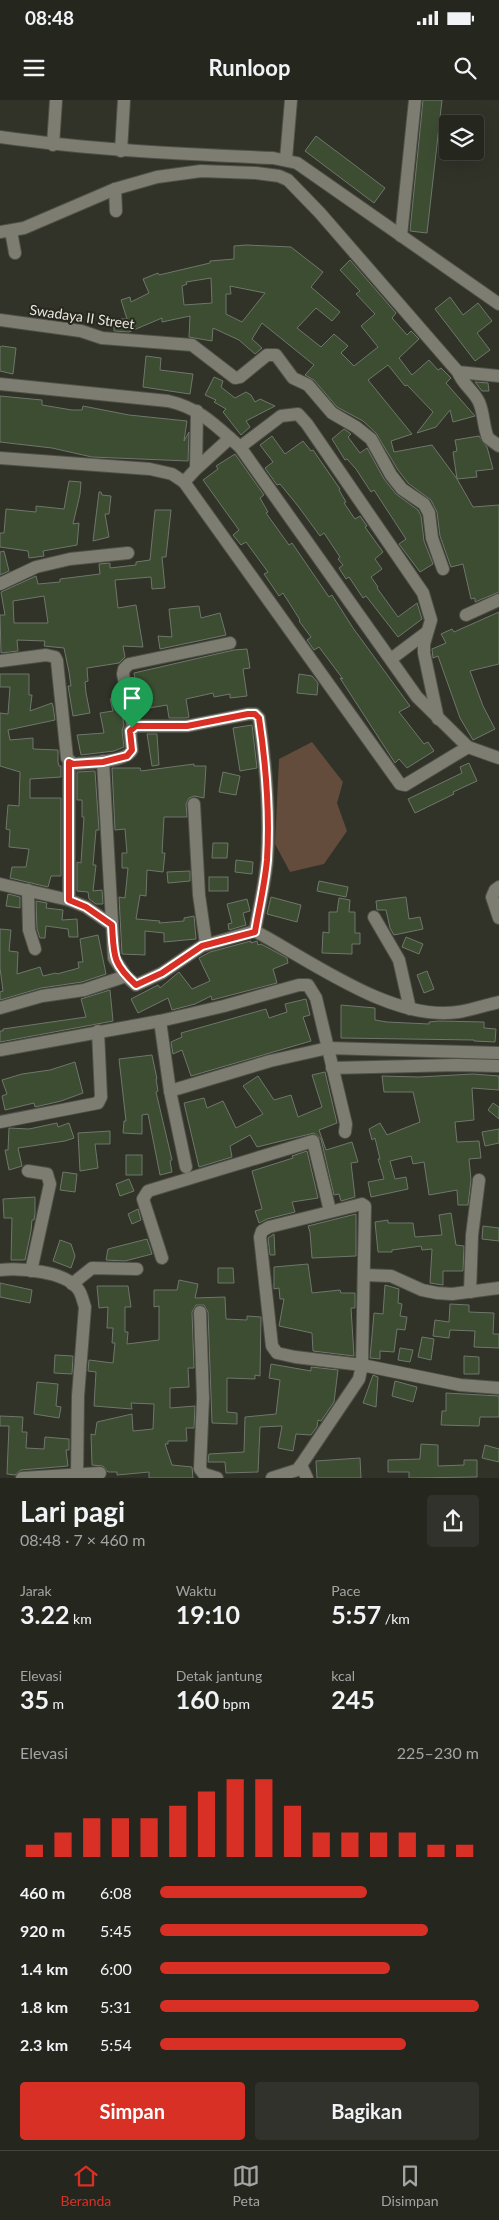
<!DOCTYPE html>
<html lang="id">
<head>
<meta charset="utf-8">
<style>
  body { margin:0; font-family:Lato,sans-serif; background:#31322b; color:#f1f3f6; height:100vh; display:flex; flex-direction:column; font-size:19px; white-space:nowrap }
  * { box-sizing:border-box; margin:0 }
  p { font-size:16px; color:#a3a5a4 }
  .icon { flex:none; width:28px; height:28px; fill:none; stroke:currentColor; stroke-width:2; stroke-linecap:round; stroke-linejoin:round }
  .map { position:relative; height:1378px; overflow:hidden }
  .sheet { display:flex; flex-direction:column; background:#25261e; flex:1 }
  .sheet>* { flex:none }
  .buttons { position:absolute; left:439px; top:15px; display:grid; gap:10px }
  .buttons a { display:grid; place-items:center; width:45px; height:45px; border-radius:5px; background:#25261e; box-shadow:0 5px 20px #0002,0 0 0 1px #42433c; font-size:25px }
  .pin { position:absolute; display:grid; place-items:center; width:42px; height:42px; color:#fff; margin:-51px -21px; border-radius:50% 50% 50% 0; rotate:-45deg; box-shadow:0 0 5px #0007 }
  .pin .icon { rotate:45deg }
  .round { display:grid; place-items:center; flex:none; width:52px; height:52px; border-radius:5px; background:#31322b }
  .head { display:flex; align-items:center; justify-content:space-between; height:85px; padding:0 20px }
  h1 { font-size:28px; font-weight:700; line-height:38px }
  .figures { display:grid; grid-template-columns:repeat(3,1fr); gap:8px; height:85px; padding:5px 20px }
  .figures div { display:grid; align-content:center }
  .figures b { font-size:25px; font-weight:700 }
  .figures small { font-size:14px; font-weight:400 }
  .figures p { font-size:14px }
  .chart { height:140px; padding:10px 20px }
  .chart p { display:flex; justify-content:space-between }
  .chart svg { width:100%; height:90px; margin-top:5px; stroke:#d93025; stroke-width:6 }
  .primary-button { display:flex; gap:10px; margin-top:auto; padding:10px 20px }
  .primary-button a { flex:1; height:58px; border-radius:5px; background:#d93025; color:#fff; font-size:20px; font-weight:700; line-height:58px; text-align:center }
  .primary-button a+a { background:#31322b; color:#f1f3f6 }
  ul { padding:0 20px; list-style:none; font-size:16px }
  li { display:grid; grid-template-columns:80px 60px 1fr; align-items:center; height:38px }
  li i { height:12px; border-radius:6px; background:#d93025 }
  .status { display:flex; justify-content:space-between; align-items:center; height:35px; padding:0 25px; background:#25261e; direction:ltr }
  .status svg { height:14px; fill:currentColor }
  header { display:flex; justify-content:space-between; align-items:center; height:65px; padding:0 20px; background:#25261e; font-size:22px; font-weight:700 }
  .dock { display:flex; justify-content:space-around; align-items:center; height:70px; border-top:1px solid #42433c; background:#25261e; font-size:14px; color:#a3a5a4 }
  .dock a { display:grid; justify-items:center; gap:2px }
  .dock .current { color:#d93025 }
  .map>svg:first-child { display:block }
  .green { fill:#634c3b }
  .building { fill:#3c4d32; stroke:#6f766c; fill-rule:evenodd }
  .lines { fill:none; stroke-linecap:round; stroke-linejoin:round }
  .minor-casing { stroke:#4f5047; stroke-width:14 }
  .minor { stroke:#7d7d72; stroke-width:12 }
  .route-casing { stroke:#fff; stroke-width:10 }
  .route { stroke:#d93025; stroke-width:6 }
  .labels { text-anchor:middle; stroke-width:4; stroke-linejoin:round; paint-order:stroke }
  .street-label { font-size:14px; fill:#e7e8e1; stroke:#28281e }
</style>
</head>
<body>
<div class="status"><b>08:48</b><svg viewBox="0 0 49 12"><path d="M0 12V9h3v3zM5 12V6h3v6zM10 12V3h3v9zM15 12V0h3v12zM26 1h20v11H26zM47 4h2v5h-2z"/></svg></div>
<header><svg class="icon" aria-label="menu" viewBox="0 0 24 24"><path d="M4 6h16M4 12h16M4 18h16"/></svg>Runloop<svg class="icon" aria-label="search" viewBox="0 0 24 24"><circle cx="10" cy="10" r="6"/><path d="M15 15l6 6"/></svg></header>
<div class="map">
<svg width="499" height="1378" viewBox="0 0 499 1378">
  <rect width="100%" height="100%" fill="#313228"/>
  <path class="green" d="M312 642 343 682 337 703 347 731 324 764 290 772 275 744 279 659Z"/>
  <g class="building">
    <path d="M423 0H442L427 133 410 131Z"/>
    <path d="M316 36 385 88 374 103 305 51Z"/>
    <path d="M246 145 291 147 323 172 311 187 340 212 332 221 316 208 297 228 321 247 334 234 348 246 341 253 354 266 378 247 361 226 375 214 356 194 360 191 340 170 350 160 396 213 392 218 407 235 411 231 419 239 399 258 412 275 429 260 438 270 441 268 451 278 446 283 475 316 453 322 450 310 436 327 417 333 433 312 407 285 405 286 388 265 368 280 412 334 391 341 394 352 432 345 457 379 453 352 457 351 455 340 479 336 487 347 493 369 476 371 477 377 457 379 473 407 499 405V492L475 502V498L471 499 463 464 451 467 440 436 437 412 431 400 408 383 398 370 376 333 363 321 337 307 314 280 305 275 314 265 262 223 252 239 262 248 255 254 239 240 213 228 212 241 189 237 190 216 162 222V218L129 232 114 231V219H127L121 200 130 197 131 202 149 193 143 179 158 173 159 175 210 163V161L234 159V146ZM211 178 212 203 184 205 182 186 187 184 186 182ZM230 186 265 193 242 222 226 214V194H231Z"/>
    <path d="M450 197 463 215 478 203 492 221 477 233 490 250 475 261 435 209Z"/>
    <path d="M2 246 16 248 13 274 0 271V247Z"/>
    <path d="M146 256 161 258 160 270 193 274 190 294 143 287Z"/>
    <path d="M214 277 223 281 221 287 235 298 246 292 251 295 255 302 260 299 275 306 246 321 250 327 241 335 223 312 226 309 214 302 216 300 205 295Z"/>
    <path d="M475 282 488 283 489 291H482Z"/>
    <path d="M0 296 42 300V305L72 310H82L83 306 129 315 187 321 184 341 189 332 188 361 92 357 52 348 0 342Z"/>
    <path d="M344 329 351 334 348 337 360 353 367 348 384 379 396 394 418 410 421 416 424 441 433 464 420 472 399 444 406 439 374 390 371 392 356 369 347 359 345 360 332 339Z"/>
    <path d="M272 336 285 354 303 341 311 351 313 350 340 389 339 390 346 402 344 403 355 419 360 416 367 426 365 427 383 452 375 459 382 469 371 477 378 487 377 488 398 517 417 503 422 519 398 537 366 496 363 498 349 477 346 479 339 468 343 465 338 459 340 457 324 433 320 436 298 406 280 384 277 385 265 368 273 362 260 345Z"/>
    <path d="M235 354 264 395 260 398 268 412 266 413 289 445 292 443 329 497 332 495 353 528 410 606 399 612 424 644 428 642 434 651 407 668 399 659 395 663 340 578 343 579 319 547 314 550 307 540 311 537 299 521 300 520 283 493 279 496 264 474 268 472 246 442 241 445 233 435 239 430 203 380 218 369 216 366Z"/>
    <path d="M69 381 81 382 80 394 73 424 79 423 77 445 43 451 44 456 29 458 28 451 0 447V433H4L6 409 36 412V406L64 409Z"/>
    <path d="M99 392H101L102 395 111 396 109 414H105L109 437 93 441Z"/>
    <path d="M155 410H171L166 457H162L165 488 152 489 151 477 115 480 118 508 136 505 143 547 123 546 125 557 119 563 87 568 88 581 85 582 86 593 90 613 73 616 68 586H71L69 572 64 548 44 546 45 541 17 540 18 551 1 553 0 515H5L1 492 36 476 38 484 60 482V479L100 474 99 464 110 463V468L136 465V462L150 460ZM44 496 48 523H14L13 501Z"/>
    <path d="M4 451 9 471 0 475V452Z"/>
    <path d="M199 506 201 518 220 513 226 535 160 549 158 536 172 537 169 509Z"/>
    <path d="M499 512V564L470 571 483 606 495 629 473 640 460 618 438 556 433 558 432 549 446 543 441 534 452 529 454 532Z"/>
    <path d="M247 549 250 568 243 569 247 596 230 598V594L214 597 213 593 186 599 189 617 186 618H169L167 605 143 609 140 591H137L134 573 234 550Z"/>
    <path d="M0 574H29V595H32L30 611 52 603 53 606 55 620 8 630 10 640 33 638V649L58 650V662L59 666H61V677L30 679V698H61V776H51L48 787 10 778 12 767H26L29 749 9 747 10 730 6 729 8 705 19 706 20 672 0 666V613L8 614 10 587H0Z"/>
    <path d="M299 574 312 576 318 583 317 595 297 593Z"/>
    <path d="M119 596 124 625 122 631 124 647 114 651 81 655 77 635 104 633 100 613 113 611 110 599Z"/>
    <path d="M252 625 257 668 240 671 233 628Z"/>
    <path d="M147 634H157L159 665 152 666Z"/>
    <path d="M469 663 477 681 453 692 454 694 415 713 408 699 462 673 460 667Z"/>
    <path d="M194 664V666H206L204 698 194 696 189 698 186 704 187 717H164L162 753H165L163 772 147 770 146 796 140 795 136 819 160 821 159 823 184 821V818L194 816 196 839 164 842V833L145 831V855L122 854 119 797 125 798 128 768H122V753H127L125 729 115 730 112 668H140L141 671Z"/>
    <path d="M95 671 99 730H96L93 765H96L93 791 102 790 103 804H96L89 799 88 792 77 791V762L81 763 84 717H82V700H77V672Z"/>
    <path d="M223 672 240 676 236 695 219 692Z"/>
    <path d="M213 743H228L227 758H212Z"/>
    <path d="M236 760 253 762 252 774 235 772Z"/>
    <path d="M190 771V781L168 783 167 772Z"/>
    <rect x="209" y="777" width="19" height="14"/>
    <path d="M319 781 348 787 346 797 317 791Z"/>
    <path d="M8 794 20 797V808L6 806Z"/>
    <path d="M271 797 301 805 297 822 267 814Z"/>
    <path d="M406 797 409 819 420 817 423 829 394 835 390 828 386 810H377L376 801Z"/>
    <path d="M339 798 350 800 349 812H355V833H360V844H352V854L322 853 323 832 329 833V812H337Z"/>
    <path d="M247 799 250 811 243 813 246 825 229 830 228 824 232 823 227 804Z"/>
    <path d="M36 801 47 803 46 808 63 810 62 820 77 819 78 837H69L68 829 46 826 45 838H40L37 829Z"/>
    <path d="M0 829 11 830 9 851 18 852 17 874 40 867 43 876 56 873 57 874 79 868 78 862H83L80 839 98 835 106 874 82 882 41 888 0 900V892L3 891 0 868Z"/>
    <path d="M406 837 423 844 419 854 402 847Z"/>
    <path d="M251 841V843L257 841 258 845 261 844 287 858 288 863 273 869 277 883 212 900 211 896 195 904 172 910 168 898 138 913 131 899 158 885 160 888 179 872 192 889 210 881 199 858 210 852Z"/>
    <path d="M427 871 434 889 424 893 417 875Z"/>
    <path d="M110 890 113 921 0 942V931H3V929L86 917 81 899Z"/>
    <path d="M306 899 310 915 303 917 311 941 191 976 182 950 173 954 171 942 182 937 181 933 266 909 269 918 287 912 285 904Z"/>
    <path d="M341 905 375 908V920L387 922 429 924V922L439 921 484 922V928L496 929 495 942 474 941V940L341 938Z"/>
    <path d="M152 955 157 979H156L158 991 156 992 172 1060 170 1061 172 1072 160 1075 148 1014 142 1015V1034L123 1033 124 1021H126L119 959Z"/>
    <path d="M75 962 83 993 61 1001 35 1007 34 1003 5 1010 2 996 7 994 2 980 22 974 50 970Z"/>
    <path d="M325 972 337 1023 319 1030 326 1050 352 1042 358 1062 351 1063 355 1097 341 1101 339 1094 334 1095 321 1039 314 1033 257 1047 250 1035 230 1046 232 1057 199 1067 184 1003 204 998 207 1008 223 1001 236 1028 263 1014 243 986 258 976 274 1000 291 995 298 1017 322 1007 312 975Z"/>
    <path d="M473 974 499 976V990L472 988 474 1020 455 1022 457 1042 479 1041 481 1058 469 1059 471 1080 468 1105H458L457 1090 429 1095 424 1062 413 1064 411 1056 390 1061 395 1079 406 1077 408 1089 371 1097 368 1082 384 1079 378 1059H380L375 1038 372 1040 369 1029 380 1023 387 1035 420 1022 413 992H384L382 976 419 977Z"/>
    <path d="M493 1003 499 1007V1019L488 1010Z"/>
    <path d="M57 1023 58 1027 69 1023 74 1038 65 1041 18 1048 22 1066 9 1070 5 1050H8L9 1028 29 1029Z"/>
    <path d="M499 1029V1043L485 1046 482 1032Z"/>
    <path d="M110 1031V1044H95L98 1068 80 1071 78 1033Z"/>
    <path d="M307 1051 318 1098 292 1102 295 1112 267 1119 259 1123 255 1111 262 1109 252 1071 293 1058 292 1056Z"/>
    <rect x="126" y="1055" width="16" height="20"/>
    <path d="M63 1072 77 1074 75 1092 60 1090Z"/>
    <path d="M129 1079 134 1091 120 1096 116 1084Z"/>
    <path d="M35 1097V1114L34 1120H32L31 1131 25 1160H11L12 1118H4L3 1099Z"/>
    <path d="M138 1109 141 1120 132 1124 128 1114Z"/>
    <path d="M451 1113 456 1145 464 1146 463 1171H443V1185L430 1183 432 1149 422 1150 421 1146 392 1150V1152H378L375 1122 388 1120V1123H413L415 1137 442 1135 439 1115Z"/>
    <path d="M356 1114V1156L312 1158 310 1132 308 1126Z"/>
    <path d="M483 1126 499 1128V1141L482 1139Z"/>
    <path d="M274 1134 275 1155H270L268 1138Z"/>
    <path d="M147 1139 152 1154 125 1161 106 1160 108 1149Z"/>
    <path d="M60 1140 71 1144 75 1156 71 1168 53 1161Z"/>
    <path d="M308 1164 312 1193 340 1190 341 1193H355V1208H351L354 1256 313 1251 312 1233 279 1226 284 1199H280L279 1188 274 1189V1167Z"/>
    <path d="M218 1168H233L234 1183H218Z"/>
    <path d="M179 1180 198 1184 195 1198 225 1197 226 1219 247 1220V1216L261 1217 260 1276 255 1275V1279L227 1278V1312L237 1313V1324L212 1323 208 1212 204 1205H196L192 1212 194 1268H188L189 1287 170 1288V1308L195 1306 194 1328H186L187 1341H168V1344H165L172 1365 192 1367 193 1378H149V1372L117 1375V1372H108L103 1366 92 1365 91 1334 95 1335 97 1322 132 1314 133 1331 153 1329 154 1304 131 1303 132 1309 94 1306 96 1272 88 1271 89 1260 113 1263 115 1243H112L113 1228H107L108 1207 99 1208 97 1186H128L131 1207H125V1232H128L127 1244 159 1240V1206L154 1207V1190H177Z"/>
    <path d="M0 1183 32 1190 30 1203 0 1197Z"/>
    <path d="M385 1185 399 1189 398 1203 402 1204 400 1216 407 1217 405 1230 397 1229 394 1252 380 1251V1259L370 1258 374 1213 383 1214Z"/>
    <path d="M450 1204 469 1205V1212L494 1213 493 1234H499V1248L474 1247 475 1231 450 1230 449 1238 433 1236 435 1220 449 1222Z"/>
    <path d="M422 1237 434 1239 431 1260 418 1257Z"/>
    <path d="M400 1248 413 1250 410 1262 398 1260Z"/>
    <path d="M55 1255 73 1256 72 1274 54 1273Z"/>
    <path d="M464 1256 479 1257V1274H464Z"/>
    <path d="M271 1264 311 1271V1267L338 1270 334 1302 321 1321 318 1320 317 1327 311 1335 296 1334 293 1351 278 1348 282 1326 260 1327 258 1372 226 1373 225 1362H208L209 1354 244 1352 245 1317 276 1314 280 1280 269 1278Z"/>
    <path d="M373 1275 378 1277 376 1307 363 1303Z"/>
    <path d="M395 1281 417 1287 413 1302 392 1296Z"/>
    <path d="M37 1282 58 1284 56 1306 61 1307 59 1318 34 1314Z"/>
    <path d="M446 1293 499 1296V1317H480L479 1326 441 1325 442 1311H446Z"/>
    <path d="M0 1316 23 1317 22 1332H27L26 1348 44 1349 45 1337 69 1339V1350H66L68 1366 21 1370 15 1375 7 1374 9 1326H0Z"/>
    <path d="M421 1344 438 1345V1366L464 1365V1360H477V1377L409 1378V1372H388V1360L420 1359Z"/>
    <path d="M485 1345 499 1349V1362L482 1358Z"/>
    <path d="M360 1358 361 1378H317L316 1361Z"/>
  </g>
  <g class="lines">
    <g class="minor-casing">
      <g id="minor">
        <path d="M0 37C91 50 182 54 273 58L297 63 499 204"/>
        <path d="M53 45 56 0"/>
        <path d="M121 51 124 0"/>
        <path d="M286 59 291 0"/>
        <path d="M115 89 116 111"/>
        <path d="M11 131 15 153"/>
        <path d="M0 132 24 128 115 89 157 77 201 71 256 73 279 76 288 80 320 113 458 272 499 276"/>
        <path d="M401 136 415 0"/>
        <path d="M0 220 81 231 102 238 192 245 235 278 240 277 267 255H276L293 278 308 285 332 313 356 327 371 339 391 375 402 389 424 404 429 413 432 438 443 469"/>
        <path d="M458 272C463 285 474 291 479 302 484 313 483 326 488 338L499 346"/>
        <path d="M0 284 168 301C200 308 216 326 240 347L417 597 468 647 499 658"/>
        <path d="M240 347 281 316 298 314 307 324 423 493 431 520 424 544V553L438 619"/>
        <path d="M0 358 150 369 172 374 184 382 400 684 405 685 468 647"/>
        <path d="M196 369 197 311"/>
        <path d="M184 382 196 369 230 338"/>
        <path d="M0 484 36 467 70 459 128 453"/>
        <path d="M466 515 499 500"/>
        <path d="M391 559 427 532"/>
        <path d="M0 561 46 555 55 557 57 561 67 658 73 664C86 663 127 662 132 650L130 631 136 626H187L248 614H255L259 618C266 665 270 712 267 760 265 783 259 808 255 831"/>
        <path d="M133 627 123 574 124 569 129 564 230 543"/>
        <path d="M103 661 114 858 126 876 136 885 162 873 202 846 255 831C311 861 393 922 458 912 472 910 486 905 499 902"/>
        <path d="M69 662V800"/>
        <path d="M194 704 199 795 206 844"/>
        <path d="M0 784 69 800 86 807 112 825"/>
        <path d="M499 787 495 790 492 797 499 818"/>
        <path d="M28 790 29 830 35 849"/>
        <path d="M374 817 399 860 410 909"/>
        <path d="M0 908 42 896 84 890 126 876"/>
        <path d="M160 921 170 991 186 1067"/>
        <path d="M0 950 160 921 224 906 299 885H308L316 898 346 1024 345 1032"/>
        <path d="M332 968 457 965 499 966"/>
        <path d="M170 991 270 961 328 948 499 953"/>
        <path d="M0 1022 98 1003 101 997 98 931"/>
        <path d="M28 1071 47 1074 50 1084 31 1171"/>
        <path d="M162 1158 143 1099 148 1091 313 1041 330 1111"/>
        <path d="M0 1170C21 1168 65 1171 78 1189 82 1194 83 1202 85 1207L78 1296 77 1378"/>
        <path d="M364 1175 391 1176 422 1190 437 1193 452 1194 499 1188"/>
        <path d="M72 1184 92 1168 137 1169"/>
        <path d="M470 1192 472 1135 479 1080"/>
        <path d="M200 1212 203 1298 200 1369 204 1374 217 1378"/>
        <path d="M301 1365 307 1378"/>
        <path d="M22 1378 100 1373"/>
        <path d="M272 1378 297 1370 301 1365 359 1279 362 1265 365 1106 362 1104 269 1127 262 1131 260 1137 272 1246 277 1253 295 1257 362 1265 460 1285 499 1288"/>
      </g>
    </g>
    <use href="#minor" class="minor"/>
  </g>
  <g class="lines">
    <g class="route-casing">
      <path id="route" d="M248 614H255L259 618C266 665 270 712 267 760 265 783 259 808 255 832L202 846 162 873 136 885C112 863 114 856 112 825L86 807 69 800V662L73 664 103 662 127 656 132 650 130 631 136 626H187Z"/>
    </g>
    <use href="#route" class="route"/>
  </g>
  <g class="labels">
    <g class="street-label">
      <text transform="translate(82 217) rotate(8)" y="5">Swadaya II Street</text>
    </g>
  </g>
</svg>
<div class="buttons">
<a><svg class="icon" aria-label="layers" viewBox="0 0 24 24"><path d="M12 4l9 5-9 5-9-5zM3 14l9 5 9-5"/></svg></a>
</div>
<div class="pin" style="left:132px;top:628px;background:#1e9e55"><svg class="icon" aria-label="arrive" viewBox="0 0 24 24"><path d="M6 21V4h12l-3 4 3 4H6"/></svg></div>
</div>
<section class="sheet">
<div class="head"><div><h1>Lari pagi</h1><p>08:48 · 7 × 460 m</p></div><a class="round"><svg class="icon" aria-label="share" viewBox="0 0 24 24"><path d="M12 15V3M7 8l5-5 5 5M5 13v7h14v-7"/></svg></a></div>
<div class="figures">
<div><p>Jarak</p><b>3.22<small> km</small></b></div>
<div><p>Waktu</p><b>19:10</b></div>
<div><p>Pace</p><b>5:57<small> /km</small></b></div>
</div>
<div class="figures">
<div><p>Elevasi</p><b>35<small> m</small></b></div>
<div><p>Detak jantung</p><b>160<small> bpm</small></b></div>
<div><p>kcal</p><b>245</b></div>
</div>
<div class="chart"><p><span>Elevasi</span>225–230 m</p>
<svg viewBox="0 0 160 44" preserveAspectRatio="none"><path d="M5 44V38M15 44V32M25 44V25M35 44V25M45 44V25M55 44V19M65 44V12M75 44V6M85 44V6M95 44V19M105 44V32M115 44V32M125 44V32M135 44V32M145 44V38M155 44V38"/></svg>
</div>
<ul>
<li><b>460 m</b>6:08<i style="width:65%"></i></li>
<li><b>920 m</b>5:45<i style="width:84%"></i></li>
<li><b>1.4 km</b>6:00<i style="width:72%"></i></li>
<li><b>1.8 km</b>5:31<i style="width:100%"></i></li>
<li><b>2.3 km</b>5:54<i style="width:77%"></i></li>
</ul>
<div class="primary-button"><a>Simpan</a><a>Bagikan</a></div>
</section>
<nav class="dock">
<a class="current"><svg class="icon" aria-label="home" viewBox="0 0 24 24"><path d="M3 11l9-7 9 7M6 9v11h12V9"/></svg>Beranda</a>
<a><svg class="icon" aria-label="map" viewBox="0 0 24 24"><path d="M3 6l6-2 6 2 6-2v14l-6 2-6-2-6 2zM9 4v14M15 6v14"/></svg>Peta</a>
<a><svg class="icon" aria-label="saved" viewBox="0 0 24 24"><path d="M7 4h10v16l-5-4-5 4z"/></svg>Disimpan</a>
</nav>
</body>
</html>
